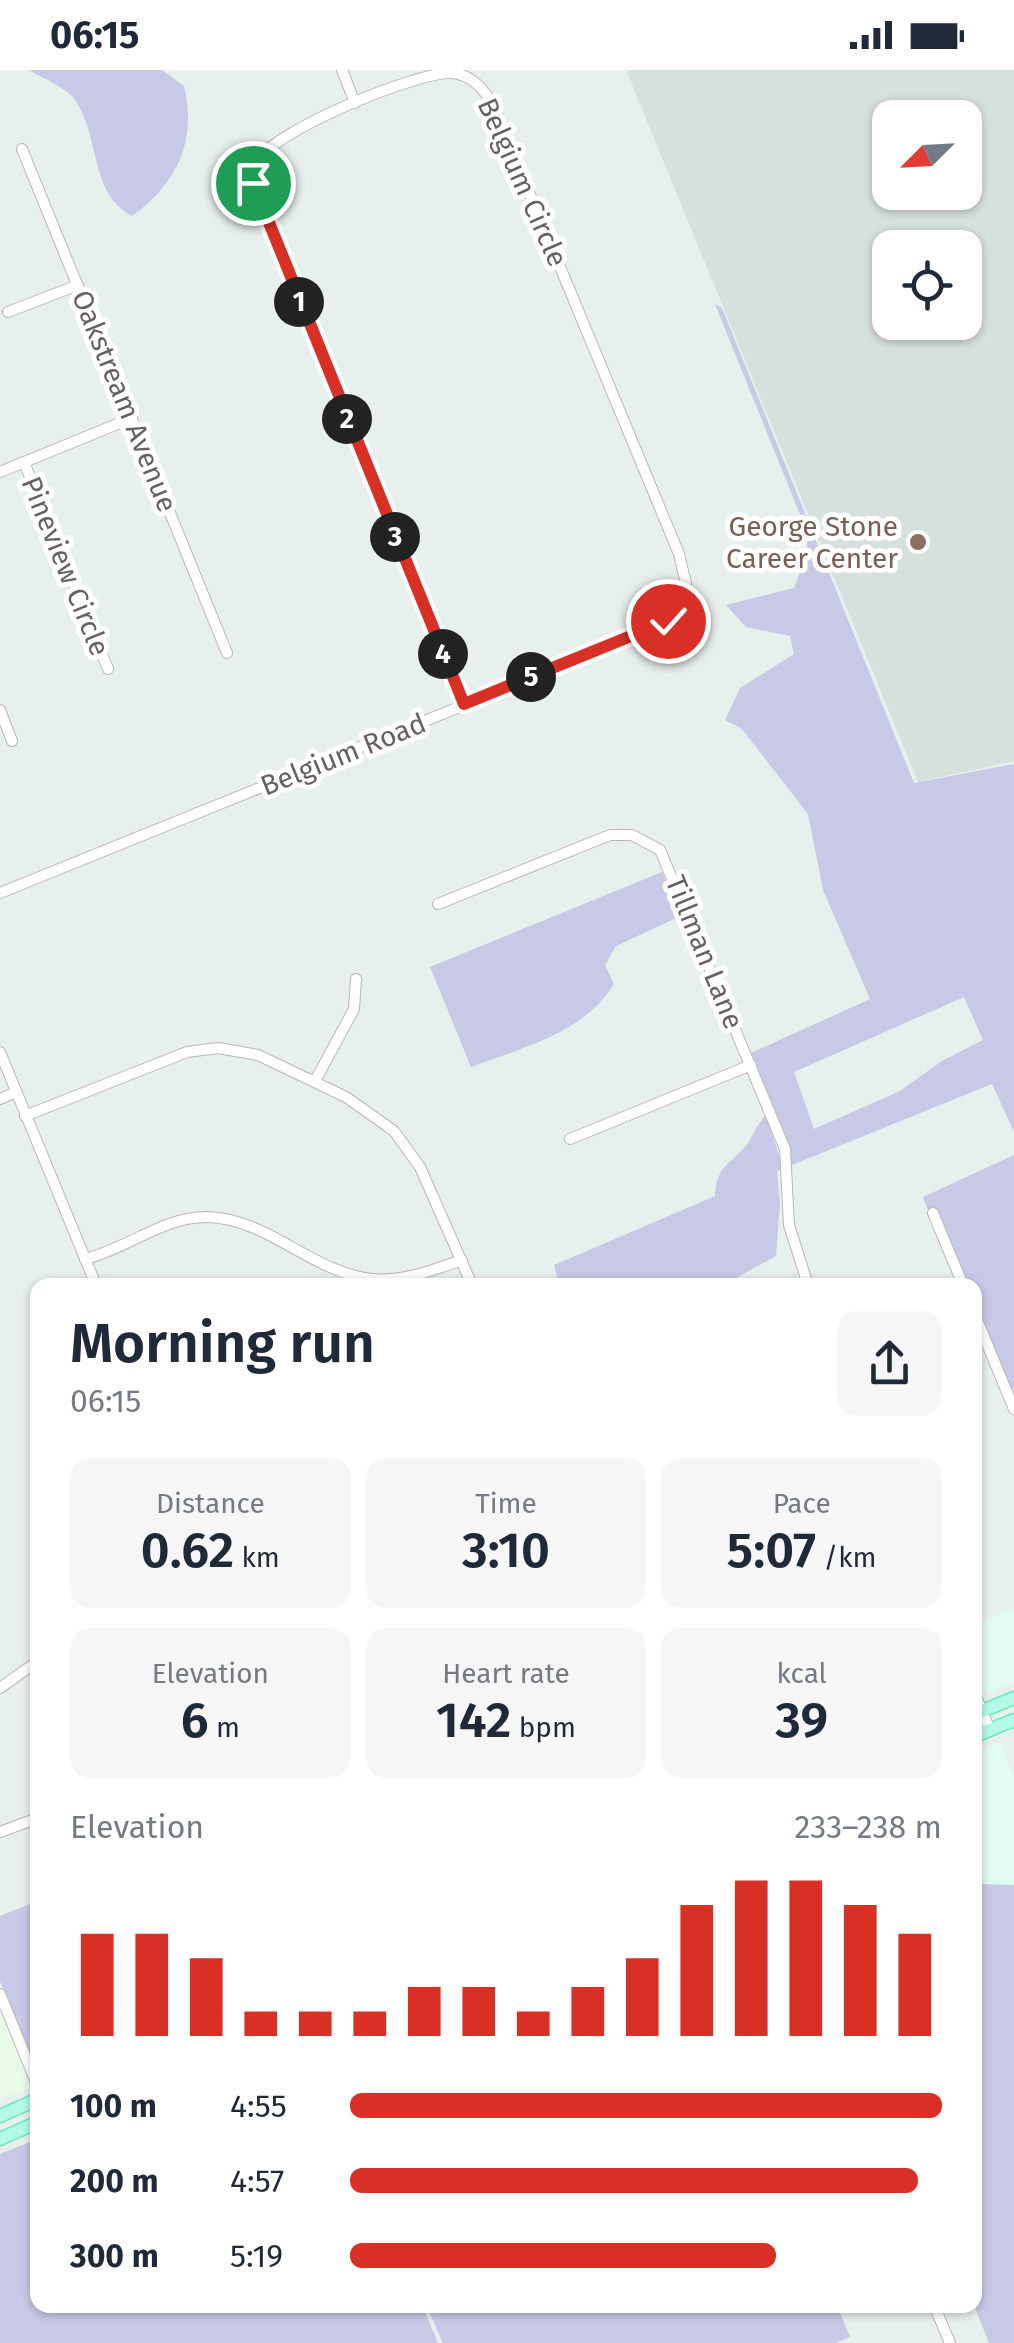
<!DOCTYPE html>
<html lang="en">
<head>
<meta charset="utf-8">
<style>
  body { margin:0; font-family:"Fira Sans",sans-serif; background:#f6f6f7; color:#1f2937; height:100vh; display:flex; flex-direction:column; font-size:38px; white-space:nowrap }
  * { box-sizing:border-box; margin:0 }
  p { font-size:32px; color:#747a83 }
  .icon { flex:none; width:55px; height:55px; fill:none; stroke:currentColor; stroke-width:2; stroke-linecap:round; stroke-linejoin:round }
  .map { position:relative; flex:1; overflow:hidden }
  .sheet { position:absolute; left:30px; top:1208px; width:952px; height:1035px; display:flex; flex-direction:column; background:#fff; border-radius:20px; box-shadow:0 2px 8px #0004 }
  .sheet>* { flex:none }
  .needle { width:65px; rotate:246deg }
  .buttons { position:absolute; left:872px; top:30px; display:grid; gap:20px }
  .buttons a { display:grid; place-items:center; width:110px; height:110px; border-radius:20px; background:#fff; box-shadow:0 2px 8px #0004; font-size:50px }
  .pin { position:absolute; display:grid; place-items:center; width:85px; height:85px; color:#fff; margin:-42px; border:5px solid #fff; border-radius:50%; box-shadow:0 2px 10px #0007 }
  .km { position:absolute; width:50px; height:50px; margin:-25px; border-radius:50%; background:#222; color:#fff; font-size:28px; line-height:50px; text-align:center }
  .round { display:grid; place-items:center; flex:none; width:105px; height:105px; border-radius:20px; background:#f6f6f7 }
  .head { display:flex; align-items:center; justify-content:space-between; height:170px; padding:0 40px }
  h1 { font-size:55px; font-weight:600; line-height:75px }
  .stats { display:grid; grid-template-columns:repeat(3,1fr); gap:15px; height:170px; padding:10px 40px }
  .stats div { display:grid; align-content:center; border-radius:20px; background:#f6f6f7; text-align:center }
  .stats b { font-size:50px; font-weight:600 }
  .stats small { font-size:28px; font-weight:400 }
  .stats p { font-size:28px }
  .chart { height:280px; padding:20px 40px }
  .chart p { display:flex; justify-content:space-between }
  .chart svg { width:100%; height:180px; margin-top:10px; stroke:#d93025; stroke-width:6 }
  ul { padding:0 40px; list-style:none; font-size:32px }
  li { display:grid; grid-template-columns:160px 120px 1fr; align-items:center; height:75px }
  li i { height:25px; border-radius:12px; background:#d93025 }
  .status { display:flex; justify-content:space-between; align-items:center; height:70px; padding:0 50px; background:#fff; direction:ltr }
  .status svg { height:28px; fill:currentColor }
  .map>svg:first-child { display:block }
  .commercial { fill:#e1fcf3 }
  .education { fill:#d6e0dc; fill-rule:evenodd }
  .medical { fill:#e7fbe7 }
  .green { fill:#c7c9e6; fill-rule:evenodd }
  .lines { fill:none; stroke-linecap:round; stroke-linejoin:round }
  .minor-casing { stroke:#bbb5b8; stroke-width:12 }
  .major-casing { stroke:#68e9b9; stroke-width:15 }
  .minor { stroke:#fff; stroke-width:10 }
  .major { stroke:#b3fae8; stroke-width:12 }
  .route-casing { stroke:#fff; stroke-width:20 }
  .route { stroke:#d93025; stroke-width:12 }
  .education-dot { fill:#8d6e63; stroke:#fff; stroke-width:4 }
  .labels { text-anchor:middle; stroke-width:10; stroke-linejoin:round; paint-order:stroke }
  .street-label { font-size:28px; fill:#675f63; stroke:#fff }
  .education-label { font-size:28px; fill:#785e54; stroke:#fff; text-anchor:end }
</style>
</head>
<body>
<div class="status"><b>06:15</b><svg viewBox="0 0 49 12"><path d="M0 12V9h3v3zM5 12V6h3v6zM10 12V3h3v9zM15 12V0h3v12zM26 1h20v11H26zM47 4h2v5h-2z"/></svg></div>
<div class="map">
<svg width="1014" height="2273" viewBox="0 0 1014 2273">
  <rect width="100%" height="100%" fill="#e8f0ee"/>
  <g class="commercial">
    <path d="M1014 1538V1613L981 1626 975 1611V1554Z"/>
    <path d="M1000 1672 1014 1709V1815L975 1817V1682Z"/>
  </g>
  <path class="education" d="M626 0H1014V691L918 712ZM890 48H965V122H890ZM890 178H965V252H890Z"/>
  <path class="medical" d="M0 1937 32 2016 0 2030Z"/>
  <g class="green">
    <path d="M29 0H162L184 16C197 70 178 113 132 146 89 123 101 68 75 30 66 17 42 8 29 0Z"/>
    <path d="M715 234 722 238 914 713 1014 694V1062L992 1014 792 1095 787 1070 751 983 870 929 823 820 808 744 742 659 725 650 740 618 794 584 790 566 746 557 726 535 794 518 808 482 805 457ZM964 927 983 970 942 991 900 1021 814 1059 794 1002Z"/>
    <path d="M662 802 681 846 616 876 605 895 614 914C583 964 523 977 471 997L430 897Z"/>
    <path d="M766 1045 783 1098 777 1101 780 1134 776 1186 723 1215H559L554 1195 715 1126C717 1092 732 1095 748 1073 754 1063 758 1053 766 1045Z"/>
    <path d="M1014 1085V1319L1011 1320 975 1233V1215H968L936 1138 928 1140 923 1127Z"/>
    <path d="M982 1814 1014 1815V2273H989L974 2235 975 1817Z"/>
    <path d="M37 1831V2003L0 1911V1846Z"/>
    <path d="M37 2069 38 2235H422L438 2273H0V2084Z"/>
    <path d="M426 2235H837L850 2267 835 2273H443Z"/>
  </g>
  <g class="lines">
    <g class="minor-casing">
      <g id="minor">
        <path d="M342 0 355 33"/>
        <path d="M22 79 227 583"/>
        <path d="M8 242 78 215"/>
        <path d="M24 392 108 599"/>
        <path d="M0 402 132 348"/>
        <path d="M0 640 12 671"/>
        <path d="M0 823 657 557 682 539 686 514 679 484 493 35C484 19 472 5 453 3 420 0 266 63 255 95 248 115 262 141 269 161L464 634"/>
        <path d="M438 834 610 765H632L660 780 785 1079 789 1155 808 1215"/>
        <path d="M0 982 96 1215"/>
        <path d="M315 1011 354 939 356 909"/>
        <path d="M0 1029 16 1022"/>
        <path d="M25 1046 187 982 218 978 258 985 346 1027 394 1061 420 1097 472 1215"/>
        <path d="M570 1069 751 995"/>
        <path d="M933 1143 963 1215"/>
        <path d="M85 1189C127 1179 164 1146 208 1147 269 1149 313 1203 372 1209 403 1212 433 1200 462 1190"/>
        <path d="M975 1245 1014 1339"/>
        <path d="M0 1618 38 1591"/>
        <path d="M975 1624 990 1660"/>
        <path d="M0 1762 38 1748"/>
        <path d="M0 1924 38 2017"/>
        <path d="M934 2235 950 2273"/>
      </g>
    </g>
    <g class="major-casing">
      <g id="major">
        <path d="M975 1644 1014 1628"/>
        <path d="M975 1666 1014 1650"/>
        <path d="M0 2046 38 2029"/>
        <path d="M0 2069 38 2052"/>
      </g>
    </g>
    <use href="#minor" class="minor"/>
    <use href="#major" class="major"/>
  </g>
  <g class="lines">
    <g class="route-casing">
      <path id="route" d="M253 113 464 634 668 551"/>
    </g>
    <use href="#route" class="route"/>
  </g>
  <circle class="education-dot" cx="918" cy="472" r="10"/>
  <g class="labels">
    <g class="street-label">
      <text transform="translate(523 112) rotate(66)" y="10">Belgium Circle</text>
      <text transform="translate(125 331) rotate(68)" y="10">Oakstream Avenue</text>
      <text transform="translate(66 496) rotate(68)" y="10">Pineview Circle</text>
      <text transform="translate(343 684) rotate(-22)" y="10">Belgium Road</text>
      <text transform="translate(705 882) rotate(68)" y="10">Tillman Lane</text>
    </g>
    <g class="education-label">
      <text x="898" y="466">George Stone<tspan x="898" dy="32">Career Center</tspan></text>
    </g>
  </g>
</svg>
<div class="buttons">
<a><svg class="needle" viewBox="-14 -14 28 28"><path d="M0-13l5 13h-10z" fill="#e53935"/><path d="M0 13l5-13h-10z" fill="#747a83"/></svg></a>
<a><svg class="icon" aria-label="locate" viewBox="0 0 24 24"><circle cx="12" cy="12" r="6"/><path d="M12 2v4M12 18v4M2 12h4M18 12h4"/></svg></a>
</div>
<div class="pin" style="left:253px;top:113px;background:#1e9e55"><svg class="icon" aria-label="arrive" viewBox="0 0 24 24"><path d="M6 21V4h12l-3 4 3 4H6"/></svg></div>
<div class="pin" style="left:668px;top:551px;background:#d93025"><svg class="icon" aria-label="check" viewBox="0 0 24 24"><path d="M5 12l5 5 9-10"/></svg></div>
<b class="km" style="left:299px;top:232px">1</b>
<b class="km" style="left:347px;top:349px">2</b>
<b class="km" style="left:395px;top:467px">3</b>
<b class="km" style="left:443px;top:584px">4</b>
<b class="km" style="left:531px;top:607px">5</b>
<section class="sheet">
<div class="head"><div><h1>Morning run</h1><p>06:15</p></div><a class="round"><svg class="icon" aria-label="share" viewBox="0 0 24 24"><path d="M12 15V3M7 8l5-5 5 5M5 13v7h14v-7"/></svg></a></div>
<div class="stats">
<div><p>Distance</p><b>0.62<small> km</small></b></div>
<div><p>Time</p><b>3:10</b></div>
<div><p>Pace</p><b>5:07<small> /km</small></b></div>
</div>
<div class="stats">
<div><p>Elevation</p><b>6<small> m</small></b></div>
<div><p>Heart rate</p><b>142<small> bpm</small></b></div>
<div><p>kcal</p><b>39</b></div>
</div>
<div class="chart"><p><span>Elevation</span>233–238 m</p>
<svg viewBox="0 0 160 44" preserveAspectRatio="none"><path d="M5 44V19M15 44V19M25 44V25M35 44V38M45 44V38M55 44V38M65 44V32M75 44V32M85 44V38M95 44V32M105 44V25M115 44V12M125 44V6M135 44V6M145 44V12M155 44V19"/></svg>
</div>
<ul>
<li><b>100 m</b>4:55<i style="width:100%"></i></li>
<li><b>200 m</b>4:57<i style="width:96%"></i></li>
<li><b>300 m</b>5:19<i style="width:72%"></i></li>
</ul>
</section>
</div>
</body>
</html>
